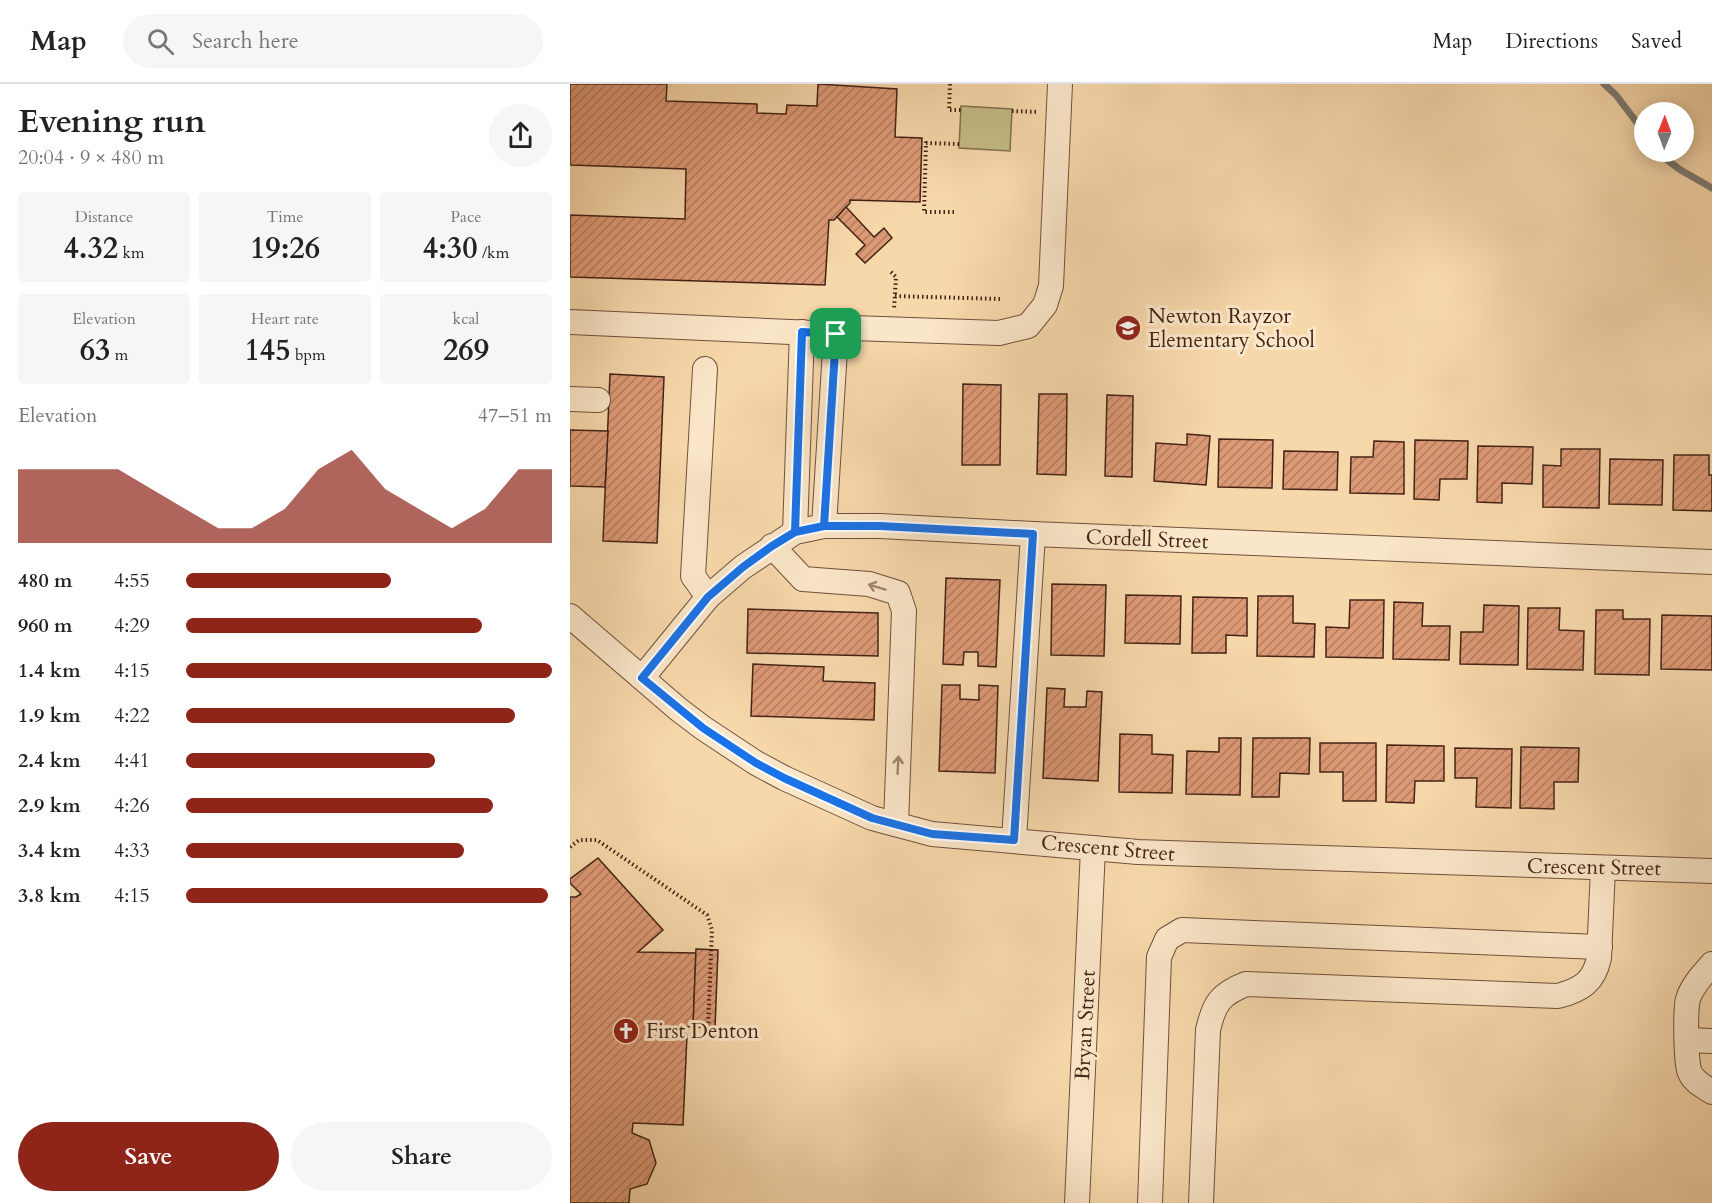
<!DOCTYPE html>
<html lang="en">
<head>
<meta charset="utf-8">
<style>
  body { margin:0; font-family:Cardo,serif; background:#f6f6f6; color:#222; height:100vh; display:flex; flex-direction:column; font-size:22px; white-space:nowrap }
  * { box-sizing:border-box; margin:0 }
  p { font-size:20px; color:#767676 }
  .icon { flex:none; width:33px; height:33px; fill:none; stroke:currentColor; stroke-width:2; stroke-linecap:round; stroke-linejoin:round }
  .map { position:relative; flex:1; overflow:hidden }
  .side { display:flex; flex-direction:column; background:#fff; width:570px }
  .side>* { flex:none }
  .needle { width:39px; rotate:1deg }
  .tools { position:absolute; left:1064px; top:18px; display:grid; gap:12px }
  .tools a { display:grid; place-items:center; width:60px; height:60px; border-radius:50%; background:#fff; box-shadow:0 3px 15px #0003; font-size:30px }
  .pin { position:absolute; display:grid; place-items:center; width:51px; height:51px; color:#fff; margin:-26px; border-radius:12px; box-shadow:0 3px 9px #0006 }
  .round { display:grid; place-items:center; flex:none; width:63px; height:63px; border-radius:32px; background:#f6f6f6 }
  .summary { display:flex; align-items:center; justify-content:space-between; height:102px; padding:0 18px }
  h1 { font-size:33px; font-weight:700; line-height:45px }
  .figures { display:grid; grid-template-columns:repeat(3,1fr); gap:9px; height:102px; padding:6px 18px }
  .figures div { display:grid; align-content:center; border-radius:6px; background:#f6f6f6; text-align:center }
  .figures b { font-size:30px; font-weight:700 }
  .figures small { font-size:16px; font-weight:400 }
  .figures p { font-size:16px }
  .chart { height:168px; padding:12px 18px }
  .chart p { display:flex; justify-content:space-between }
  .chart svg { width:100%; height:108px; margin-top:6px; fill:#8f2418; opacity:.7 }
  .action { display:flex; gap:12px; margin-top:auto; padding:12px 18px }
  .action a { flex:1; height:69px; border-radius:36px; background:#8f2418; color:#fff; font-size:24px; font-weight:700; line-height:69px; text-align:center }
  .action a+a { background:#f6f6f6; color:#222 }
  ul { padding:0 18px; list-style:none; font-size:20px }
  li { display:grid; grid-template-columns:96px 72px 1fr; align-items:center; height:45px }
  li i { height:15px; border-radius:8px; background:#8f2418 }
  header { display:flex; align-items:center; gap:36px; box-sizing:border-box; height:84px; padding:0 30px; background:#fff; border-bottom:2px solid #e0e0e0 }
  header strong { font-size:28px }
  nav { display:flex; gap:33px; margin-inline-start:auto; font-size:21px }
  .search { width:420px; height:54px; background:#f6f6f6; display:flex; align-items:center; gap:15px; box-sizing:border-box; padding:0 21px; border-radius:33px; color:#767676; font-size:22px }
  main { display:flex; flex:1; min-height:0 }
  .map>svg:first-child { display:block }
  .grass { fill:#c4bc84; stroke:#84704d; stroke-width:1.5 }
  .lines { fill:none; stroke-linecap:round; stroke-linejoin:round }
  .stream { stroke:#7e7b76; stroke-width:7 }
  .building { fill:url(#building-hatch); stroke:#442316; stroke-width:1.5 }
  .minor-casing { stroke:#71503b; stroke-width:26 }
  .path { stroke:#442316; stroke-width:4; stroke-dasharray:1.5 3; stroke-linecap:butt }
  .minor { stroke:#fae6c8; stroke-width:24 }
  .oneway { stroke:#9f846f }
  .route-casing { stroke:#fff; stroke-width:12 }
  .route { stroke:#1a73e8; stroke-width:8 }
  .labels { text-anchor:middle; stroke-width:6; stroke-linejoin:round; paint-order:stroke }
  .poi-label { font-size:21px; fill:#442316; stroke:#fae6c8; text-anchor:start }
  .street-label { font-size:21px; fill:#442316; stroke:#fae6c8 }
</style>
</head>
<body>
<header>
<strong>Map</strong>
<div class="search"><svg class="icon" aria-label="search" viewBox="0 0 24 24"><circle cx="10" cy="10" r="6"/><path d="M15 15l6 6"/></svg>Search here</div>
<nav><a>Map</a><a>Directions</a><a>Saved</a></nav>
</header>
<main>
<section class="side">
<div class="summary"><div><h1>Evening run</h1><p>20:04 · 9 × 480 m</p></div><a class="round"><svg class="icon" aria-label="share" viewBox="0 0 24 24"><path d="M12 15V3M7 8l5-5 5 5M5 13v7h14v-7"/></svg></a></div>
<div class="figures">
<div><p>Distance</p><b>4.32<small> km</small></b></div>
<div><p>Time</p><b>19:26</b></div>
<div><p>Pace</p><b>4:30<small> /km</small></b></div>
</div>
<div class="figures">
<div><p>Elevation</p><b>63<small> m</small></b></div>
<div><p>Heart rate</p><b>145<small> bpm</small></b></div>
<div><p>kcal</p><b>269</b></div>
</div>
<div class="chart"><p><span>Elevation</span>47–51 m</p>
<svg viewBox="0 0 160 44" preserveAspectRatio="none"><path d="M0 44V14L10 14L20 14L30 14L40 22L50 30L60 38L70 38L80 30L90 14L100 6L110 22L120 30L130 38L140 30L150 14L160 14V44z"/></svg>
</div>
<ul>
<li><b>480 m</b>4:55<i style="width:56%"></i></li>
<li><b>960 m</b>4:29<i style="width:81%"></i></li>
<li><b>1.4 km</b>4:15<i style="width:100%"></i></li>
<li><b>1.9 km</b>4:22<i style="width:90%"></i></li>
<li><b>2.4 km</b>4:41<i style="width:68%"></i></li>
<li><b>2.9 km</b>4:26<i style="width:84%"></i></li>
<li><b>3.4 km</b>4:33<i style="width:76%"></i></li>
<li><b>3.8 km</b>4:15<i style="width:99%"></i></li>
</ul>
<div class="action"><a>Save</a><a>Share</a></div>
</section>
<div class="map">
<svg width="1142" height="1119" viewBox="0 0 1142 1119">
  <defs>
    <pattern id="building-hatch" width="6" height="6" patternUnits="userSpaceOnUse" patternTransform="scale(1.5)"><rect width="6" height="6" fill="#dd9a76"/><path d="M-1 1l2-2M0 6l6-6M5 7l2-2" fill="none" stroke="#b57d60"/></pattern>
  </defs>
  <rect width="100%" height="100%" fill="#f7d8ab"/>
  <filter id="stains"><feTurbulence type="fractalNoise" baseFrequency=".00333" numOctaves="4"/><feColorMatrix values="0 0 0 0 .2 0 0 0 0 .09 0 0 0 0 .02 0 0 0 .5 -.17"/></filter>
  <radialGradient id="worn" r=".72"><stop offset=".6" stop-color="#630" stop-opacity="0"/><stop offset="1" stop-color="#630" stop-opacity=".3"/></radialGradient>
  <path class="grass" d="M391 22 442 25 440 67 389 64Z"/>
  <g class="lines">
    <g class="stream">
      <path d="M1034 0 1046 11 1074 48"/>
      <path d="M1087 68 1109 85 1142 104"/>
    </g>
  </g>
  <g class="building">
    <path d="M0 0H97L96 17 187 20V29L216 30 217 21 247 22 248 0 327 5 325 53 352 54 350 118 280 116V119L264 136H259L255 201 0 193V131L115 135 116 85 0 81Z"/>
    <path d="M276 123 304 153 314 144 322 154 295 179 286 170 295 161 267 133Z"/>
    <path d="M40 290 94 293 87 459 33 457Z"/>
    <path d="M393 300 431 301 430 381H392Z"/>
    <path d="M469 310H497L496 391 467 390Z"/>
    <path d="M537 311 563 312 562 393 535 392Z"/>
    <path d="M0 346 38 347 35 403 0 402Z"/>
    <path d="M617 350 640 352 636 401 584 397 586 359 617 361Z"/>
    <path d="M649 355 703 356 702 404 648 403Z"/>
    <path d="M845 356 898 357 897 395H870L869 416 844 415Z"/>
    <path d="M804 357 834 358V410L780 409 781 373H803Z"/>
    <path d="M908 362 963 363 962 400 932 399V419L907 418Z"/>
    <path d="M991 365H1030L1029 424 973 423V381L991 382Z"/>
    <path d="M714 367 768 368 767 406 713 405Z"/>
    <path d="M1104 371H1139V391H1142V427L1103 426Z"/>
    <path d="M1040 375 1093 376 1092 421 1039 420Z"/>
    <path d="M376 494 430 496 426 583 408 582V568H394L393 581 373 580Z"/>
    <path d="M482 500 536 501 534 572 481 571Z"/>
    <path d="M556 511 611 512 610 560 555 559Z"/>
    <path d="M688 512H723V539L745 540 744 573 687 572Z"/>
    <path d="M623 513 677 514V552L656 551V569H622Z"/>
    <path d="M780 516H814L813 574 756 573V543L779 544Z"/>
    <path d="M824 518 853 519 852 542H880L879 576 823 575Z"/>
    <path d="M914 521 949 522 948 581 890 580 891 548H913Z"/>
    <path d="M958 524H990L989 546 1014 547 1013 586 957 585Z"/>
    <path d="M178 525 308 529V572L177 569Z"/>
    <path d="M1026 526H1053V535H1080L1079 591 1025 590Z"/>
    <path d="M1092 531 1142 532V586L1091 585Z"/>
    <path d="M183 580 254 583 253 597 305 599 304 636 181 632Z"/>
    <path d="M372 601H390V615L409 616V601L428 602 425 689 369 687Z"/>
    <path d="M477 604 495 605 494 623H516L517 607 532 608 528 697 473 694Z"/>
    <path d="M550 650 582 651V670L603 671 602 709 549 708Z"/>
    <path d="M649 654H671L670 711 616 710 617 667 649 668Z"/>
    <path d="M683 654H740L739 690 710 689 709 713H682Z"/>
    <path d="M750 659H806V717H773V688H750Z"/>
    <path d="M817 661 874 662V697H845L844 719 816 718Z"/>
    <path d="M951 663 1009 664 1008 698H984V725L950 724Z"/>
    <path d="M885 664 942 665 941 724 906 723 907 694H885Z"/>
    <path d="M28 774 93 846 68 868 126 869 123 943 107 942 117 951 113 1041 63 1039 62 1049 79 1056 86 1079 77 1100 60 1105 59 1119H0V813H6L11 810 0 799V795Z"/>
    <path d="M126 865 148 866 145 944 123 943Z"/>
  </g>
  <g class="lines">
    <g class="minor-casing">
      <g id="minor">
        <path d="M0 238 266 250 282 244 429 249 458 242 475 221 481 202 490 0"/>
        <path d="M135 285 123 492 138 513"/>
        <path d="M0 315 28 316"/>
        <path d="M254 442 266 250"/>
        <path d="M225 448 232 248"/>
        <path d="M202 462 233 495 299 500 328 509 334 527 326 740"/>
        <path d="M0 532 108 625 133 644 186 679 214 694 302 734 362 750 568 768 1142 787"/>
        <path d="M72 594 138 513 173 483 225 448 254 442H310L463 450 1142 478"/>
        <path d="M444 756 463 450"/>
        <path d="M1142 880C1133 890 1122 902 1118 915 1115 926 1116 974 1119 986 1122 997 1133 1002 1142 1008"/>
        <path d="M1117 956 1142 957"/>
        <path d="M507 1119 523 764"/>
        <path d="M580 1119 589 873 597 855 612 846 1030 863"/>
        <path d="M631 1119 638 946C644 920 650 910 676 900L988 912C1011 906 1024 898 1029 874L1033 784"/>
      </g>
    </g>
    <g class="path">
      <path d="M380 0 379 26H391"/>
      <path d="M442 27 468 28"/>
      <path d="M384 128H354L356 59 389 60"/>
      <path d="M321 188 326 193 324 225"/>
      <path d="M325 212 430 215"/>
      <path d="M0 763 9 756H27L137 831 142 846 138 943"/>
    </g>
    <use href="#minor" class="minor"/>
  </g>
  <defs><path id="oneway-shaft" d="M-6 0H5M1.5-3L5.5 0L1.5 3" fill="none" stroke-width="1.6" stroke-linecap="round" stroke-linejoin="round" transform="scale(1.5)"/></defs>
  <g class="oneway">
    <use href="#oneway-shaft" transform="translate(307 503) rotate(-163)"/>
    <use href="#oneway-shaft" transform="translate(328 681) rotate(-87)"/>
  </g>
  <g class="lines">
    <g class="route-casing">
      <path id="route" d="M266 250 254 442 225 448 202 462 173 483 138 513 72 594 133 644 186 679 214 694 302 734 362 750 444 756 463 450 310 442H254L225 448 232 248 266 250"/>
    </g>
    <use href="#route" class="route"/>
  </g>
  <defs>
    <g id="school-disc" transform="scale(1.35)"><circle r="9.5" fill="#8f2418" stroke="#fae6c8"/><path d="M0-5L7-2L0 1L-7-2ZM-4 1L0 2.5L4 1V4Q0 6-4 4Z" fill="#fff"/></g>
    <g id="church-disc" transform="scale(1.35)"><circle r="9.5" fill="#8f2418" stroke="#fae6c8"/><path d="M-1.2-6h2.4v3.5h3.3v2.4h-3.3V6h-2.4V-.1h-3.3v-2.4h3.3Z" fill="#fff"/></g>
  </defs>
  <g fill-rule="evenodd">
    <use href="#school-disc" x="558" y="244"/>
    <use href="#church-disc" x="56" y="947"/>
  </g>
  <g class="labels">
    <g class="poi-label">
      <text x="578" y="239">Newton Rayzor<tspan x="578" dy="24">Elementary School</tspan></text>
      <text x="76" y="954">First Denton</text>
    </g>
    <g class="street-label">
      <text transform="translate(577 455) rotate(2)" y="7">Cordell Street</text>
      <text transform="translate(538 764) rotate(5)" y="7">Crescent Street</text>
      <text transform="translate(1024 783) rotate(1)" y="7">Crescent Street</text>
      <text transform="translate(515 941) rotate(-87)" y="7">Bryan Street</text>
    </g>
  </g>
  <rect width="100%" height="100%" filter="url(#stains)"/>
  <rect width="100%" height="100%" fill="url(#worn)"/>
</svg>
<div class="tools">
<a><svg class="needle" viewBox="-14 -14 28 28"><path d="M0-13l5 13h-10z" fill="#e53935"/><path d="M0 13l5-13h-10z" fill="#767676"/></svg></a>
</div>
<div class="pin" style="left:266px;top:250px;background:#1e9e55"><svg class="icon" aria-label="arrive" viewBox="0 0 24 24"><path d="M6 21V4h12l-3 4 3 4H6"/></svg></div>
</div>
</main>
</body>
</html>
